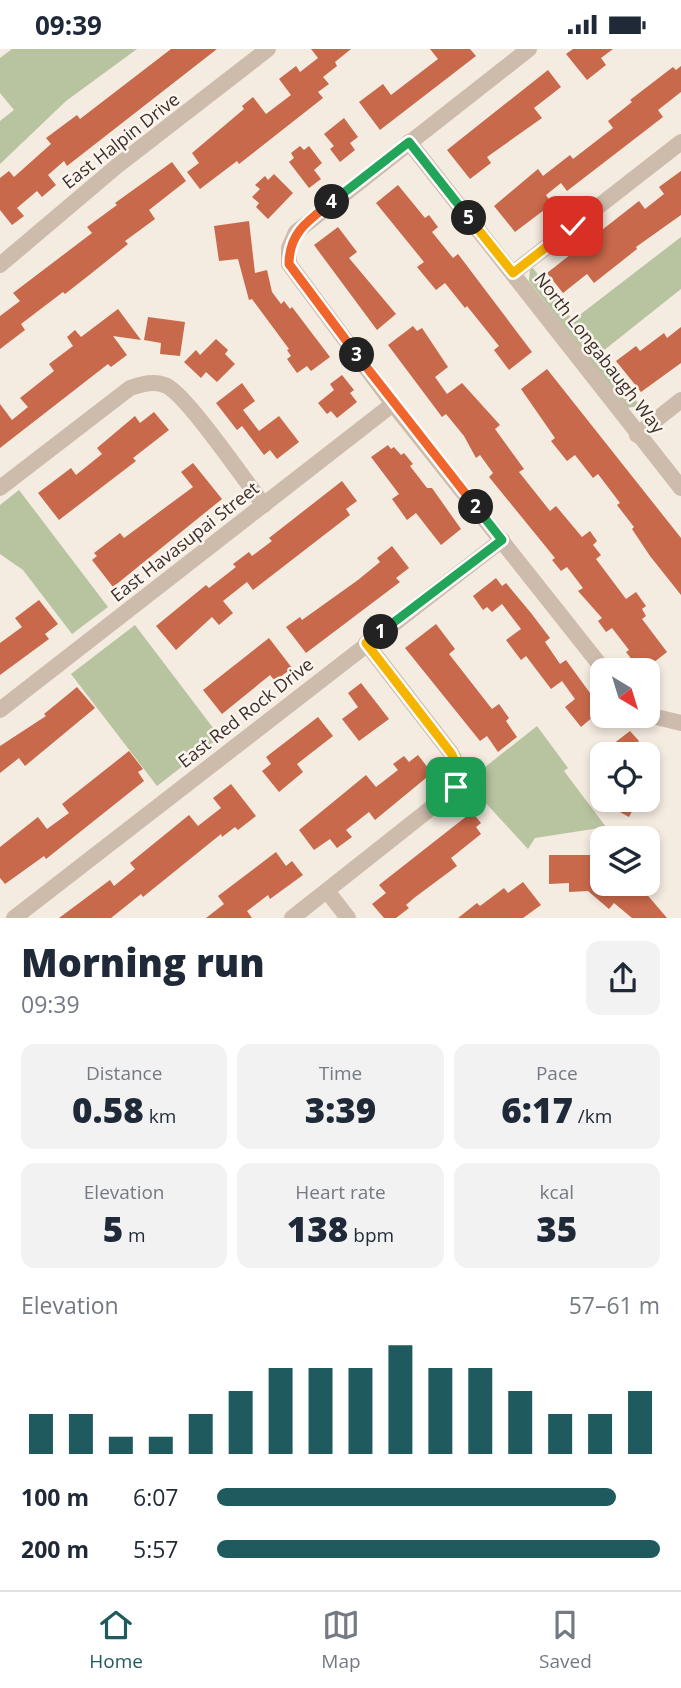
<!DOCTYPE html>
<html lang="en">
<head>
<meta charset="utf-8">
<style>
  body { margin:0; font-family:"Open Sans",sans-serif; background:#f2f2f3; color:#1f2937; height:100vh; display:flex; flex-direction:column; font-size:26px; white-space:nowrap }
  * { box-sizing:border-box; margin:0 }
  p { font-size:23px; color:#747a83 }
  .icon { flex:none; width:38px; height:38px; fill:none; stroke:currentColor; stroke-width:2; stroke-linecap:round; stroke-linejoin:round }
  .map { position:relative; height:869px; overflow:hidden }
  .details { display:flex; flex-direction:column; background:#fff; flex:1 }
  .details>* { flex:none }
  .needle { width:46px; rotate:142deg }
  .fabs { position:absolute; left:590px; top:609px; display:grid; gap:14px }
  .fabs a { display:grid; place-items:center; width:70px; height:70px; border-radius:14px; background:#fff; box-shadow:0 4px 10px #0003; font-size:35px }
  .pin { position:absolute; display:grid; place-items:center; width:60px; height:60px; color:#fff; margin:-30px; border-radius:14px; box-shadow:0 4px 10px #0006 }
  .km { position:absolute; width:35px; height:35px; margin:-18px; border-radius:50%; background:#222; color:#fff; font-size:19px; line-height:35px; text-align:center }
  .round { display:grid; place-items:center; flex:none; width:74px; height:74px; border-radius:14px; background:#f2f2f3 }
  .head { display:flex; align-items:center; justify-content:space-between; height:119px; padding:0 21px }
  h1 { font-size:38px; font-weight:800; line-height:52px }
  .stats { display:grid; grid-template-columns:repeat(3,1fr); gap:10px; height:119px; padding:7px 21px }
  .stats div { display:grid; align-content:center; border-radius:14px; background:#f2f2f3; text-align:center }
  .stats b { font-size:35px; font-weight:800 }
  .stats small { font-size:19px; font-weight:400 }
  .stats p { font-size:19px }
  .chart { height:196px; padding:14px 21px }
  .chart p { display:flex; justify-content:space-between }
  .chart svg { width:100%; height:126px; margin-top:7px; stroke:#1f5a5e; stroke-width:6 }
  ul { padding:0 21px; list-style:none; font-size:23px }
  li { display:grid; grid-template-columns:112px 84px 1fr; align-items:center; height:52px }
  li i { height:18px; border-radius:9px; background:#1f5a5e }
  .status { display:flex; justify-content:space-between; align-items:center; height:49px; padding:0 35px; background:#fff; direction:ltr }
  .status svg { height:19px; fill:currentColor }
  .tab-bar { display:flex; justify-content:space-around; align-items:center; height:98px; border-top:2px solid #e0e1e3; background:#fff; font-size:19px; color:#747a83 }
  .tab-bar a { display:grid; justify-items:center; gap:4px }
  .tab-bar .current { color:#1f5a5e }
  .map>svg:first-child { display:block }
  .green { fill:#b8c4a0 }
  .building { fill:#c8694b }
  .lines { fill:none; stroke-linecap:round; stroke-linejoin:round }
  .minor { stroke:#cdbbac; stroke-width:16 }
  .split-1-casing { stroke:#fff; stroke-width:14 }
  .split-2-casing { stroke:#fff; stroke-width:14 }
  .split-3-casing { stroke:#fff; stroke-width:14 }
  .split-4-casing { stroke:#fff; stroke-width:14 }
  .split-5-casing { stroke:#fff; stroke-width:14 }
  .split-6-casing { stroke:#fff; stroke-width:14 }
  .split-1 { stroke:#f5b400; stroke-width:9 }
  .split-2 { stroke:#22a559; stroke-width:9 }
  .split-3 { stroke:#f0652b; stroke-width:9 }
  .split-4 { stroke:#f0652b; stroke-width:9 }
  .split-5 { stroke:#22a559; stroke-width:9 }
  .split-6 { stroke:#f5b400; stroke-width:9 }
  .labels { text-anchor:middle; stroke-width:5; stroke-linejoin:round; paint-order:stroke }
  .street-label { font-size:18px; fill:#3b302b; stroke:#fbf5ee }
</style>
</head>
<body>
<div class="status"><b>09:39</b><svg viewBox="0 0 49 12"><path d="M0 12V9h3v3zM5 12V6h3v6zM10 12V3h3v9zM15 12V0h3v12zM26 1h20v11H26zM47 4h2v5h-2z"/></svg></div>
<div class="map">
<svg width="681" height="869" viewBox="0 0 681 869">
  <rect width="100%" height="100%" fill="#f4ebe1"/>
  <g class="green">
    <path d="M12 0H137L66 52 0 115V72L14 61 0 44V9Z"/>
    <path d="M681 188V240L603 302V308L640 357 626 359 529 232 530 221 533 219 569 267 577 268Z"/>
    <path d="M19 441 108 558 72 585 23 521 0 505V456Z"/>
    <path d="M135 576 220 688 157 737 71 625Z"/>
    <path d="M537 677 568 719 564 722 606 778 535 789 528 800 471 738 475 726Z"/>
  </g>
  <g class="building">
    <path d="M171 0H217L67 117 64 112 48 126 56 136 42 148 37 142 17 159 24 167 12 176 0 161V129L9 122 14 128 51 95 46 89 77 66 80 70Z"/>
    <path d="M311 0H351L335 13 337 17 323 28 329 35 318 43 323 49 239 115 237 112 200 140 187 123 199 114 192 104 244 60 242 57 253 48 266 65 291 46 279 30 296 17 300 23 318 9Z"/>
    <path d="M430 0H470L476 7 380 81 359 53 383 35 391 46 438 10Z"/>
    <path d="M573 0H613L601 9 606 16 587 31 566 5Z"/>
    <path d="M681 17V43L658 61 663 68 567 142 561 134 546 146 552 155 515 183 494 157 538 120 543 127 570 106 573 110 613 79 608 72 632 53 630 51 673 18 676 21Z"/>
    <path d="M548 21 561 38 534 59 542 69 487 108 491 114 470 130 447 101Z"/>
    <path d="M344 69 358 88 350 94 355 101 340 113 330 100 334 97 324 85Z"/>
    <path d="M300 97 304 101 309 97 322 114 314 121 321 130 309 139 289 113 294 109 291 104Z"/>
    <path d="M172 113 186 132 149 161 155 170 125 192 128 195 88 227 65 245 63 243 21 275 25 281 0 300V267L20 252 13 244 92 184 87 178 117 156 115 154Z"/>
    <path d="M681 122V166L636 198 637 200 594 234 587 225 563 244 547 224 639 152 645 160 664 145 659 138Z"/>
    <path d="M274 125 293 144 268 170 256 158 259 154 252 148 260 140 255 136 265 127 268 131Z"/>
    <path d="M398 136 425 169 429 166 438 178 432 183 453 209 458 205 532 303 509 321 494 301 499 297 467 257 465 259 445 234 436 241 417 218 424 213 376 154Z"/>
    <path d="M249 172 255 224 267 221 272 243 281 255 284 252 290 260 292 258 330 308 311 322 307 317 297 324 287 310 291 307 287 301 289 300 252 250 249 251 238 210 219 212 214 177Z"/>
    <path d="M338 178 357 203 349 209 396 265 377 281 314 196Z"/>
    <path d="M118 260 141 291 113 287 127 306 111 318 108 315 0 399V355L12 371 28 358 20 349 54 322 49 315 73 297 67 288 75 281 81 288Z"/>
    <path d="M148 268 185 273 180 307 160 305 161 294 144 291Z"/>
    <path d="M413 277 417 282 422 279 448 318 435 328 447 345 462 334 500 376 495 380 524 420 519 423 550 462 556 457 582 488 590 482 597 492 593 496 601 506 596 510 626 550 636 543 646 557 642 560 646 567 642 570 667 603 644 621H640L626 603 629 601 612 579 606 583 598 572 602 569 578 542 583 539 567 518 561 522 552 511 555 509 489 428 493 424 480 406 476 409 464 387 446 365 442 368 388 296Z"/>
    <path d="M681 278V314L641 343 616 312 636 297 640 302 664 284 667 289Z"/>
    <path d="M216 290 228 301 225 305 235 315 217 333 206 323 201 329 184 313 196 301 200 306Z"/>
    <path d="M547 320 681 489V546L650 507 632 480 634 478 617 456 620 454 598 425 593 429 575 406 567 412 551 392 555 389 521 340Z"/>
    <path d="M342 326 354 341 350 344 357 353 337 369 331 362 327 365 318 354 334 341 330 335Z"/>
    <path d="M242 334 255 352 243 361 259 382 279 367 299 393 277 410 270 401 264 406 242 377 237 381 216 354Z"/>
    <path d="M154 363 169 381 133 409 136 412 59 471 38 444 71 419 76 426 102 405 97 399 135 367 140 374Z"/>
    <path d="M388 396 391 400 394 398 401 406 404 404 413 415 410 417 427 439H432L461 480 441 496 416 464 407 471 392 450 399 445 371 408Z"/>
    <path d="M193 414 222 450 113 538 92 511 97 507 94 504 120 484 124 489 193 438 181 423Z"/>
    <path d="M342 432 357 452 346 460 350 466 253 541 247 533 223 552 233 564 219 576 212 568 176 601 156 577 206 536 209 539 236 518 233 515 249 503 252 507 272 492 269 489Z"/>
    <path d="M392 497 409 519 396 529 400 533 306 604 286 578 300 568 302 571 358 531 380 513 377 509Z"/>
    <path d="M496 529 502 537 506 534 531 564 550 589 545 593 560 615 566 611 598 655 595 657 600 662 581 678 565 658 575 650 562 632 551 640 526 607 521 611 506 591 521 580 502 555 492 563 487 558 483 561 473 547Z"/>
    <path d="M39 551 58 575 45 585 49 590 0 626V594L22 578 15 569Z"/>
    <path d="M436 575 455 600 449 605 492 660 499 655 509 669 506 672 517 688 498 703 487 687 480 692 405 599Z"/>
    <path d="M269 589 292 619 275 632 270 626 222 665 203 641Z"/>
    <path d="M361 634 389 670 359 692 342 670 358 658 348 644Z"/>
    <path d="M77 638 95 659 25 717 19 709 0 724V697L46 667 44 665Z"/>
    <path d="M318 668 333 687 297 715 303 723 279 743 262 722 271 715 266 708Z"/>
    <path d="M630 682 639 692 633 697 640 705H600Z"/>
    <path d="M129 702 143 720 138 723 144 732 46 810 44 807 5 835 0 829V798L38 768 47 780 69 764 62 755Z"/>
    <path d="M418 706 432 724 375 771 369 763 346 781 352 788 337 799 330 790 314 801 299 781 366 726 376 738 398 721 393 715 404 707 409 713Z"/>
    <path d="M231 735 256 767 238 781 235 778 222 788 221 785 143 848 141 845 111 869H59L110 831 114 837 135 820 130 814 189 766 198 777 221 759 213 749Z"/>
    <path d="M598 751H638L629 768Z"/>
    <path d="M472 763 481 774 476 778 481 785 451 809 457 817 414 849 406 856 409 859 396 869H384L372 855 386 844 379 836Z"/>
    <path d="M276 803 286 817 292 812 303 826 270 850 268 846 247 862 252 869H206L224 855 218 847Z"/>
    <path d="M549 806H591V835H638L667 869H632L614 854 609 860 588 842 569 843V834L549 835Z"/>
    <path d="M523 833 541 856 523 869H458L477 854 480 857 504 839 508 844Z"/>
  </g>
  <g class="lines">
    <g class="minor">
      <path d="M529 0 296 183 289 199V215L393 355 604 621"/>
      <path d="M409 93 681 439"/>
      <path d="M0 216 117 117 268 0"/>
      <path d="M513 224 681 93"/>
      <path d="M637 386 681 351"/>
      <path d="M0 439 130 339C142 335 155 331 167 337 189 349 245 432 264 456"/>
      <path d="M0 661 393 355"/>
      <path d="M648 666 681 674"/>
      <path d="M327 842 348 869"/>
      <path d="M14 869 502 491"/>
      <path d="M292 869 440 752C458 737 463 725 451 704L366 594"/>
    </g>
  </g>
  <g class="lines">
    <g class="split-1-casing">
      <path id="split-1" d="M381 583 366 594 451 704 459 721 456 738"/>
    </g>
    <g class="split-2-casing">
      <path id="split-2" d="M381 583 502 491 476 458"/>
    </g>
    <g class="split-3-casing">
      <path id="split-3" d="M357 306 476 458"/>
    </g>
    <g class="split-4-casing">
      <path id="split-4" d="M332 153C309 171 289 183 289 215L357 306"/>
    </g>
    <g class="split-5-casing">
      <path id="split-5" d="M332 153 409 93 469 169"/>
    </g>
    <g class="split-6-casing">
      <path id="split-6" d="M469 169 513 224 573 177"/>
    </g>
    <use href="#split-1" class="split-1"/>
    <use href="#split-2" class="split-2"/>
    <use href="#split-3" class="split-3"/>
    <use href="#split-4" class="split-4"/>
    <use href="#split-5" class="split-5"/>
    <use href="#split-6" class="split-6"/>
  </g>
  <g class="labels">
    <g class="street-label">
      <text transform="translate(121 92) rotate(-38)" y="6">East Halpin Drive</text>
      <text transform="translate(599 304) rotate(52)" y="6">North Longabaugh Way</text>
      <text transform="translate(185 493) rotate(-38)" y="6">East Havasupai Street</text>
      <text transform="translate(246 664) rotate(-38)" y="6">East Red Rock Drive</text>
    </g>
  </g>
</svg>
<div class="fabs">
<a><svg class="needle" viewBox="-14 -14 28 28"><path d="M0-13l5 13h-10z" fill="#e53935"/><path d="M0 13l5-13h-10z" fill="#747a83"/></svg></a>
<a><svg class="icon" aria-label="locate" viewBox="0 0 24 24"><circle cx="12" cy="12" r="6"/><path d="M12 2v4M12 18v4M2 12h4M18 12h4"/></svg></a>
<a><svg class="icon" aria-label="layers" viewBox="0 0 24 24"><path d="M12 4l9 5-9 5-9-5zM3 14l9 5 9-5"/></svg></a>
</div>
<div class="pin" style="left:456px;top:738px;background:#1e9e55"><svg class="icon" aria-label="arrive" viewBox="0 0 24 24"><path d="M6 21V4h12l-3 4 3 4H6"/></svg></div>
<div class="pin" style="left:573px;top:177px;background:#d93025"><svg class="icon" aria-label="check" viewBox="0 0 24 24"><path d="M5 12l5 5 9-10"/></svg></div>
<b class="km" style="left:381px;top:583px">1</b>
<b class="km" style="left:476px;top:458px">2</b>
<b class="km" style="left:357px;top:306px">3</b>
<b class="km" style="left:332px;top:153px">4</b>
<b class="km" style="left:469px;top:169px">5</b>
</div>
<section class="details">
<div class="head"><div><h1>Morning run</h1><p>09:39</p></div><a class="round"><svg class="icon" aria-label="share" viewBox="0 0 24 24"><path d="M12 15V3M7 8l5-5 5 5M5 13v7h14v-7"/></svg></a></div>
<div class="stats">
<div><p>Distance</p><b>0.58<small> km</small></b></div>
<div><p>Time</p><b>3:39</b></div>
<div><p>Pace</p><b>6:17<small> /km</small></b></div>
</div>
<div class="stats">
<div><p>Elevation</p><b>5<small> m</small></b></div>
<div><p>Heart rate</p><b>138<small> bpm</small></b></div>
<div><p>kcal</p><b>35</b></div>
</div>
<div class="chart"><p><span>Elevation</span>57–61 m</p>
<svg viewBox="0 0 160 44" preserveAspectRatio="none"><path d="M5 44V30M15 44V30M25 44V38M35 44V38M45 44V30M55 44V22M65 44V14M75 44V14M85 44V14M95 44V6M105 44V14M115 44V14M125 44V22M135 44V30M145 44V30M155 44V22"/></svg>
</div>
<ul>
<li><b>100 m</b>6:07<i style="width:90%"></i></li>
<li><b>200 m</b>5:57<i style="width:100%"></i></li>
</ul>
</section>
<nav class="tab-bar">
<a class="current"><svg class="icon" aria-label="home" viewBox="0 0 24 24"><path d="M3 11l9-7 9 7M6 9v11h12V9"/></svg>Home</a>
<a><svg class="icon" aria-label="map" viewBox="0 0 24 24"><path d="M3 6l6-2 6 2 6-2v14l-6 2-6-2-6 2zM9 4v14M15 6v14"/></svg>Map</a>
<a><svg class="icon" aria-label="saved" viewBox="0 0 24 24"><path d="M7 4h10v16l-5-4-5 4z"/></svg>Saved</a>
</nav>
</body>
</html>
